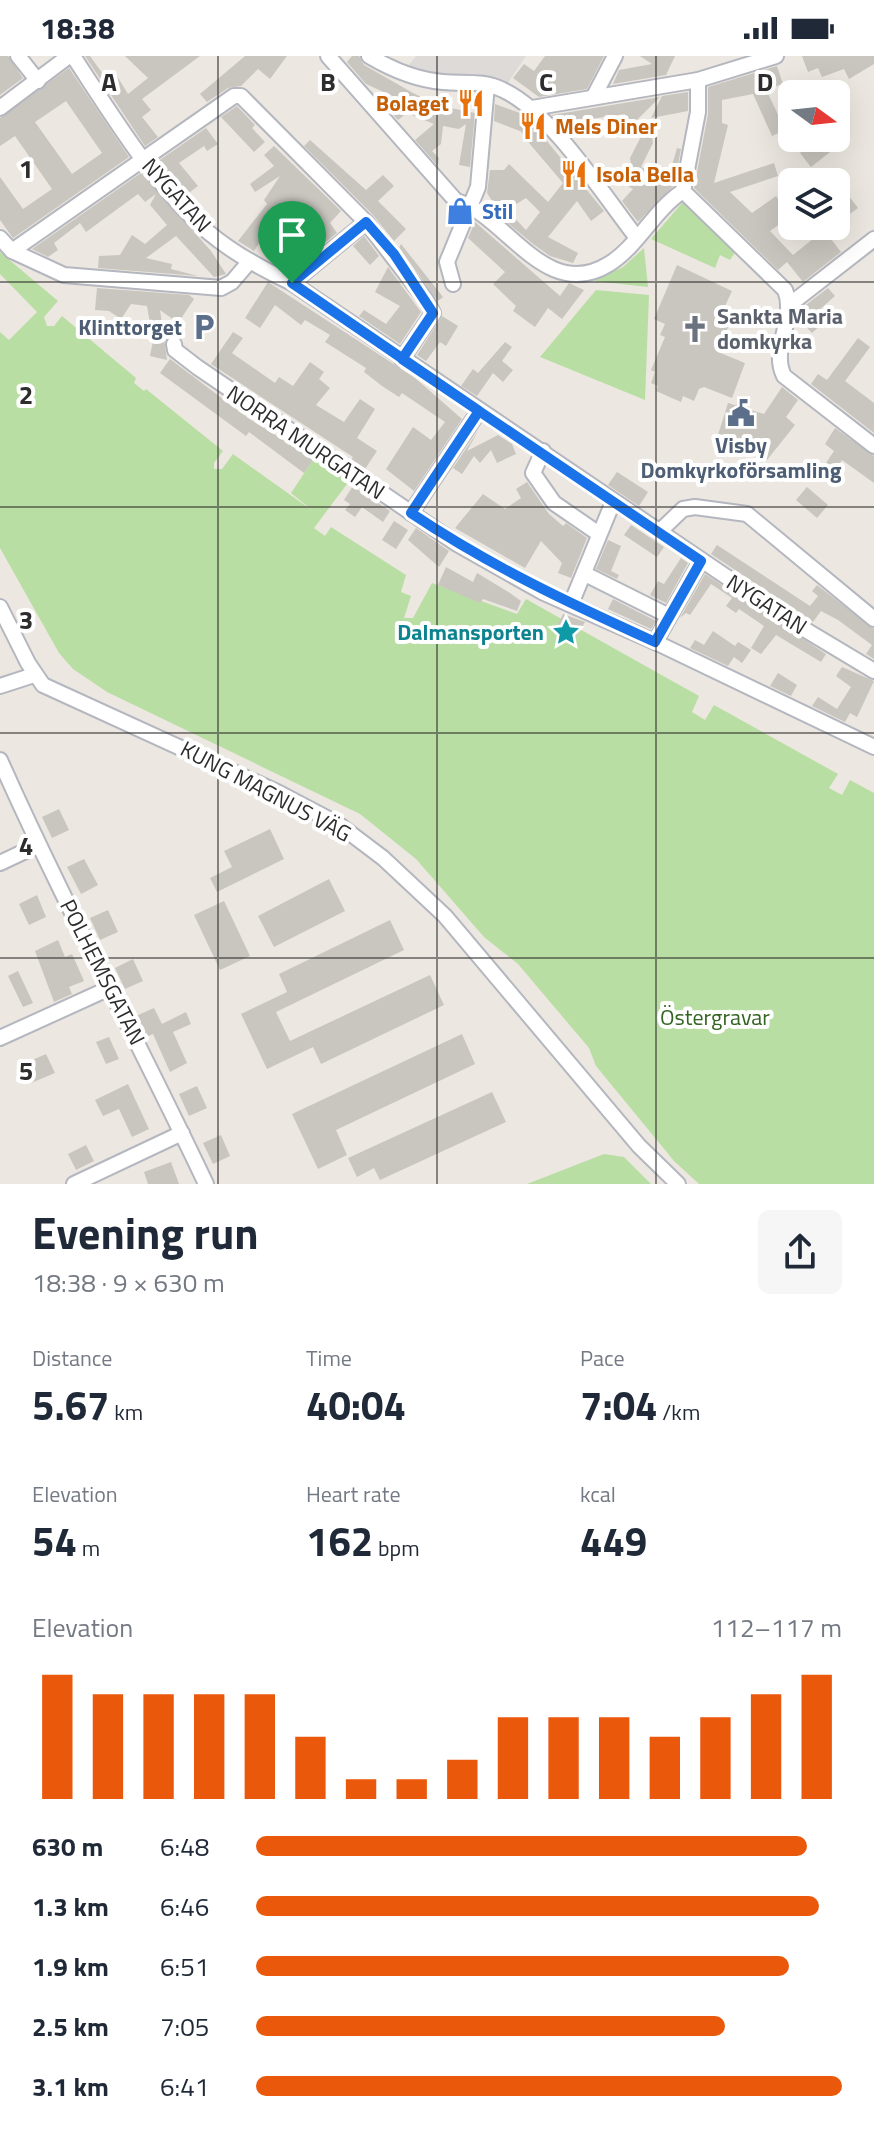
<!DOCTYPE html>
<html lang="en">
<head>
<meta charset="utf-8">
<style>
  body { margin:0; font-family:"Titillium Web",sans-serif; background:#f6f6f7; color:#1f2937; height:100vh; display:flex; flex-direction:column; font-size:30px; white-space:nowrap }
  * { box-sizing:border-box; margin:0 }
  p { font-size:26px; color:#747a83 }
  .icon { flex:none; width:44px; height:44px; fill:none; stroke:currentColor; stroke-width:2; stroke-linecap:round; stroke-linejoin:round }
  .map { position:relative; height:1128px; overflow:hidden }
  .panel { display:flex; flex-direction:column; background:#fff; flex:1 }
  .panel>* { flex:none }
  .needle { width:52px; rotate:105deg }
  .controls { position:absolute; left:778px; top:24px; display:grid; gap:16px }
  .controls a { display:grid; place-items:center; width:72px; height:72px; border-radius:12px; background:#fff; box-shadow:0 8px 32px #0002; font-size:40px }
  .pin { position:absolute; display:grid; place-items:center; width:68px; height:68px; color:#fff; margin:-82px -34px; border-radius:50% 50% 50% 0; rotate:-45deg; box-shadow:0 0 8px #0007 }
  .pin .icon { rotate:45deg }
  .round { display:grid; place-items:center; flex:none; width:84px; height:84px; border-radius:12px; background:#f6f6f7 }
  .headline { display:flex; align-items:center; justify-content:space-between; height:136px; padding:0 32px }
  h1 { font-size:44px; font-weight:700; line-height:60px }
  .figures { display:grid; grid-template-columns:repeat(3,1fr); gap:12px; height:136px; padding:8px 32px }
  .figures div { display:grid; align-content:center }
  .figures b { font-size:40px; font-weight:700 }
  .figures small { font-size:22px; font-weight:400 }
  .figures p { font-size:22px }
  .chart { height:224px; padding:16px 32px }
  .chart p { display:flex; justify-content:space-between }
  .chart svg { width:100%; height:144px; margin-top:8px; stroke:#ea580c; stroke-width:6 }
  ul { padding:0 32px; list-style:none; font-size:26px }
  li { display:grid; grid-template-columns:128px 96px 1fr; align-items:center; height:60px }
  li i { height:20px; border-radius:10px; background:#ea580c }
  .status { display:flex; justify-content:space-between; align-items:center; height:56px; padding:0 40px; background:#fff; direction:ltr }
  .status svg { height:22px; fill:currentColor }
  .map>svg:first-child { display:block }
  .green { fill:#b9dea3 }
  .plaza { fill:#dddad7 }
  .building { fill:#c9c5bf; fill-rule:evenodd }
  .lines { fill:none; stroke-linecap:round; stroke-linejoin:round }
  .minor-casing { stroke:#b4b7bf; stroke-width:18 }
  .minor { stroke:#fff; stroke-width:14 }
  .route-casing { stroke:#fff; stroke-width:16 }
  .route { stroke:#1a73e8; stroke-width:10 }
  .grid { fill:none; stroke:#2d2d2d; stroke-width:2; stroke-opacity:0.55 }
  .labels { text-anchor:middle; stroke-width:8; stroke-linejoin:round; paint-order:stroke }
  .food-label { font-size:22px; font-weight:bold; fill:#c56008; stroke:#fff; text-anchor:start }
  .street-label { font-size:22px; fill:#2d2d2d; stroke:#fff }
  .shop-label { font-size:22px; font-weight:bold; fill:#366cbe; stroke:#fff; text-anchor:start }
  .worship-label { font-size:22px; font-weight:bold; fill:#5b616d; stroke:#fff; text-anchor:start }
  .service-label { font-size:22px; font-weight:bold; fill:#4e5e75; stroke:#fff; text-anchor:end }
  .culture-label { font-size:22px; font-weight:bold; fill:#0d838f; stroke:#fff; text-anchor:end }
  .park-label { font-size:22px; fill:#326422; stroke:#fff }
  .grid-label { font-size:26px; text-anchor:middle; font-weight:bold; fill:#2d2d2d; stroke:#fff; stroke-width:8; stroke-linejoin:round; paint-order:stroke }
</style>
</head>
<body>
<div class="status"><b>18:38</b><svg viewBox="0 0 49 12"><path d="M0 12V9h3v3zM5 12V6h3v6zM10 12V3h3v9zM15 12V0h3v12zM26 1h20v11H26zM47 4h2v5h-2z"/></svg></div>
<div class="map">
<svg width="874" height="1128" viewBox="0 0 874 1128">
  <rect width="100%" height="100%" fill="#ede7e1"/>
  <g class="green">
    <path d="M682 147 691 149 738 192 730 204 720 199 715 212 651 183Z"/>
    <path d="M644 192 648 231 594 225 623 211Z"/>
    <path d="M0 196 58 245 44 261 47 270H54L62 260 136 322 134 327 144 335 146 333 223 395 214 407V413H222L233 398 313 455 291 437 315 401 350 424 314 472 325 480 331 471 406 519 401 536 411 540 404 562H413L432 527 517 558 526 543 699 640 692 656 705 664 714 649 838 718 829 732 842 739 850 724 874 737V1128H699L674 1105 596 1010 589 992 518 908 484 881 416 803 360 758 107 636 73 613 59 597 0 492V276L9 284 37 256 0 218Z"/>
    <path d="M596 234 649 239 645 344 540 301Z"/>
    <path d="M604 1098 624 1101 651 1128H527Z"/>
  </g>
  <path class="plaza" d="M416 0H526L503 34 403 17Z"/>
  <g class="building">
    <path d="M0 0H8L23 22 0 39Z"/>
    <path d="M85 0H90L108 25 117 20 128 38 148 22 125 0H200L142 43 151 54 142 61 158 81 145 90Z"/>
    <path d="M245 0H287L270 23 258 13 241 30 228 32 207 46 200 38Z"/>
    <path d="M352 0H359L364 9 413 37 441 50 475 57 470 111 459 109 466 68 459 73 443 70 441 88 432 95 439 102 438 110 415 84 434 68 407 57 398 64 389 54 399 43 366 28 347 6Z"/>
    <path d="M545 0H604L587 33 539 41 513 22 524 8 534 15Z"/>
    <path d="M640 0H675L666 19 613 28 619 14 652 8Z"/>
    <path d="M802 0H874V8L849 23 844 13 822 21 818 12 808 16Z"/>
    <path d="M777 10 783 28 766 33 785 74 772 80 753 38 722 44V67L728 69 714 127 774 107 778 120 730 136 752 157 776 140 790 161 770 175 793 199 824 174 841 196 803 226 787 206 778 214 694 132 708 58V31Z"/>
    <path d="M69 12 129 101 13 182 0 164V121L23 153 52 133 15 80 0 90V62ZM66 45 102 97 72 118 35 66Z"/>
    <path d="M688 36V55L651 62 662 40Z"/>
    <path d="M660 41 625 76V58L584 64 571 79 552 59Z"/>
    <path d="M495 48 520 57 533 68 604 155 591 165 577 145 548 181 578 197 573 207 550 200 533 188 504 164 487 137 490 114H504L509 108 548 146 563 127 529 87 531 85 520 75 494 65ZM526 142 540 156 526 174 507 154Z"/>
    <path d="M237 50 255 69 252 72 265 86 254 96 221 61Z"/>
    <path d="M649 65 653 87 641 111 663 124 665 119 669 120 677 92 681 93 674 129 638 166 622 145 633 133 624 128 632 114 630 102Z"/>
    <path d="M206 72 218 88 207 95 204 90 179 107 198 130 190 136 206 161 157 106Z"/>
    <path d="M819 82H825L834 93 811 111 800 97Z"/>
    <path d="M310 84 366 134 383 119 394 130 378 145 406 173 394 185 373 159 304 90Z"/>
    <path d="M274 90 341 155 330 167 337 177 318 192 300 171 289 183 272 167 254 195 238 185 267 148 264 144 280 120 255 136 250 128 274 110 264 99Z"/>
    <path d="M141 117 211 195 226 218 214 221 176 180 146 202 172 208 171 213 198 220 98 212 99 200 120 199 132 179 145 188 167 169 150 149 156 138 145 146 138 138 86 176 80 167 54 187 58 194 48 201 32 193Z"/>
    <path d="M845 135 858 152 843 163 836 153V142Z"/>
    <path d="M475 166 560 240 569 227 584 234 562 263 548 252 535 271 513 255 516 250 493 228 505 216 468 182Z"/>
    <path d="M364 180 379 200 370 209 353 190Z"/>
    <path d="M401 188 443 241 438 245 399 192Z"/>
    <path d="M677 209 732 235 725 250 735 254 718 296 745 307 732 342 704 331 699 333 694 345 683 340 681 346 656 335 658 330 651 327 655 316 651 314 665 281 660 279 665 268 654 263Z"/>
    <path d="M388 211 421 256 400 288 359 260 364 254 386 268 400 250 375 236Z"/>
    <path d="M268 226 415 322 462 363 414 435 386 413 413 371 431 384 445 366 402 337 399 341 382 330 364 316 366 312 325 286 330 279 305 264 301 269 275 249 260 272 245 262Z"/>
    <path d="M97 232 189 239 194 243 178 267 160 254 167 304 150 300 153 285 147 250 131 248 121 263 109 255 95 254Z"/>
    <path d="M828 232 835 240 817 256 825 265 812 277 797 261 798 255Z"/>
    <path d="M442 260 458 270 446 290 440 286 426 305 417 299Z"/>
    <path d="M233 276 243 282 232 297 275 327 279 321 293 330 310 306 324 316 319 323 330 332 316 349 344 366 360 343 375 353 357 382 377 395 365 413 351 404 353 401 211 308Z"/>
    <path d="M858 282 870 291 845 325 874 347V377L811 328 818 318 827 324Z"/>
    <path d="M505 286 512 291 502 305 513 314 503 326 493 317 477 340 461 330 473 313 478 317Z"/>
    <path d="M170 303 248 362 314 403 304 417 249 376 246 380 160 317Z"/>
    <path d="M782 331 798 344 786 361 795 369 767 404 753 393 748 400 718 379 728 347 764 358Z"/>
    <path d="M835 372 874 400V427L842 404 835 414 826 407 834 395 825 388Z"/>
    <path d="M478 375 467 395 498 379 512 388 516 398 497 407 491 394 480 407 474 400 462 418 453 412Z"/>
    <path d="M617 416 648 436 639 450 608 429Z"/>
    <path d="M527 426 549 458 563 470 566 467 587 482 571 522 558 517 562 507 541 485 525 512 455 472 483 438 505 453 521 442 516 433Z"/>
    <path d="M353 430 390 455 383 466 362 451 355 461 345 454 350 448 344 444Z"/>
    <path d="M807 431 828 449 817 462 796 444Z"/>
    <path d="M394 465 408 474 396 493 382 484Z"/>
    <path d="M631 469 664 491 657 501 624 479Z"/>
    <path d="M416 472 449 495 439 511 408 484Z"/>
    <path d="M608 484 621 490 611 515 619 519 617 523 596 513Z"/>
    <path d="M717 489 810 550 818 540 812 535 817 529 874 573V603L866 598 872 589 838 564 821 555 813 566 711 498Z"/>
    <path d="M681 502 688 507 666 547 650 539 658 525 664 528Z"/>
    <path d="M446 511 473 526 477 517 510 537 521 545 517 555 483 543 480 547 438 529Z"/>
    <path d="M705 518 826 598 821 606 776 579 761 598 751 592 764 570 739 553 736 557 726 550 732 542 711 528 690 559 686 557 680 562Z"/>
    <path d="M613 543 656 565 651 573 608 553Z"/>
    <path d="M563 558 585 566 573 587 554 577Z"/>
    <path d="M713 575 735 590 738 586 751 594 742 607 734 601 728 610 690 592 695 584 704 589Z"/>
    <path d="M842 611 874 625 857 661 850 657 845 666 812 650 818 641 837 653 851 631 836 620Z"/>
    <path d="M778 617 797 629 791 640 770 630Z"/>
    <path d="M59 753 69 774 52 782 42 761Z"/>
    <path d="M270 773 284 803 217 836 210 822 232 811 224 795Z"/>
    <path d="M84 803 98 829 81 838 67 811Z"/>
    <path d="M329 823 345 855 274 891 258 860Z"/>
    <path d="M37 839 46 861 29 869 19 848Z"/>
    <path d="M224 845 250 900 220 914 194 859Z"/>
    <path d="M108 854 118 876 100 884 90 862Z"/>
    <path d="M390 864 404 894 276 956 290 985 430 919 444 949 321 1008 313 991 267 1013 241 958 287 936 279 918Z"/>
    <path d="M58 884 65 901 72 898 84 925 69 931 72 938 54 946 35 895Z"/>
    <path d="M133 903 143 925 125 933 115 912Z"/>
    <path d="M18 915 33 947 23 951 8 920Z"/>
    <path d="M154 952 162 968 186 956 191 968 173 976 187 1007 170 1016 153 978 146 981 136 960Z"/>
    <path d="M462 978 475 1008 336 1074 347 1099 318 1113 292 1058Z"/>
    <path d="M109 981 119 1003 106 1008 96 986Z"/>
    <path d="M46 998 55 1017 31 1027 23 1008Z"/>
    <path d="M128 1028 149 1073 132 1081 119 1053 103 1060 95 1044Z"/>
    <path d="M197 1030 207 1052 189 1060 179 1038Z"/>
    <path d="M492 1036 506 1066 380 1124 374 1112 357 1121 348 1102Z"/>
    <path d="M221 1079 230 1100 213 1108 203 1087Z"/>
    <path d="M86 1089 94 1105 76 1114 68 1098Z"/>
    <path d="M171 1106 179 1128H148L144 1116Z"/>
  </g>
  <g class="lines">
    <g class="minor-casing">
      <g id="minor">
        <path d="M18 0 38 25"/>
        <path d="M73 0C110 56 156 132 208 176 233 197 262 213 292 227L799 570 874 615"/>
        <path d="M328 0 456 145C506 158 545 248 609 208 638 190 654 154 683 135"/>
        <path d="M369 0C391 13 417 24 443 26 464 28 483 24 503 34 551 56 604 140 637 182"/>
        <path d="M594 40 615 0"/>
        <path d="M0 52 69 0"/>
        <path d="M532 52 698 24 776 0"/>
        <path d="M683 135 785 234C797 263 770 292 784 320L874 390"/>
        <path d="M683 135 698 56V24"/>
        <path d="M0 182 12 195 64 219 221 232 232 226 250 205"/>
        <path d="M12 195 234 40H241L366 166 426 244 433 257 402 303"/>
        <path d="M292 227 366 166"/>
        <path d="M453 228 447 206 478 131 487 29"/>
        <path d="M788 250 874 183"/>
        <path d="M174 288 175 294 197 311 457 488 542 536 655 586 874 691"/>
        <path d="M543 395 533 417 554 447 599 478"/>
        <path d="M411 457 479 355"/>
        <path d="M659 476 683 453 695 451 747 458 874 563"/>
        <path d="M585 518 669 560"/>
        <path d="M571 548 613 446"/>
        <path d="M0 551 28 607 43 629 277 736 338 768 383 802 445 860 639 1090 678 1128"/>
        <path d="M655 586 701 505"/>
        <path d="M0 630 34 619"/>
        <path d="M0 704C64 848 139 986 206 1128"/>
        <path d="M0 807 38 789"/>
        <path d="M0 982 112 931"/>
        <path d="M74 1128 182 1077"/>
      </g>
    </g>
    <use href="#minor" class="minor"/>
  </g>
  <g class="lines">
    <g class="route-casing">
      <path id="route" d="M292 227 479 355 411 457C490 510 569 547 655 586L701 505 402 303 433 257 394 198 366 166 292 227"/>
    </g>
    <use href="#route" class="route"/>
  </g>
  <path class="grid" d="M218 0V1128M437 0V1128M656 0V1128M0 226H874M0 451H874M0 677H874M0 902H874"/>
  <defs>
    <g id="restaurant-bare" transform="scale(2.16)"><path d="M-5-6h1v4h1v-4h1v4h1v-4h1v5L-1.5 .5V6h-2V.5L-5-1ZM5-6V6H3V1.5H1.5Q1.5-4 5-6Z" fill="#e8710a" stroke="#fff" stroke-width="2.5" paint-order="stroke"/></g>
    <g id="shop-bare" transform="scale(2.16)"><path d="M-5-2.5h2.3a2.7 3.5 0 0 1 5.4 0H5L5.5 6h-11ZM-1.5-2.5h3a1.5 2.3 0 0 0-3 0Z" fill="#3f7fe0" stroke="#fff" stroke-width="2.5" paint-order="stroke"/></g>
    <g id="parking-bare" transform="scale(2.16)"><path d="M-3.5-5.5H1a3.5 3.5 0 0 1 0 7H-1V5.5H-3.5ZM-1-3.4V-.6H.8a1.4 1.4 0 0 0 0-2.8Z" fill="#5c6f8a" stroke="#fff" stroke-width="2.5" paint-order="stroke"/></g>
    <g id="church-bare" transform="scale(2.16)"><path d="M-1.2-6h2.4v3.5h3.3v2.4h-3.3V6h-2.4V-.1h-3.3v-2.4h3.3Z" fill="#6b7280" stroke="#fff" stroke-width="2.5" paint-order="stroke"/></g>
    <g id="civic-bare" transform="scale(2.16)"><path d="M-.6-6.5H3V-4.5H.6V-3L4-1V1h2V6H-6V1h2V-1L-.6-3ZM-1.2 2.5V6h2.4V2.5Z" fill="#5c6f8a" stroke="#fff" stroke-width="2.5" paint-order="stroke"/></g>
    <g id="sight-bare" transform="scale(2.16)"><path d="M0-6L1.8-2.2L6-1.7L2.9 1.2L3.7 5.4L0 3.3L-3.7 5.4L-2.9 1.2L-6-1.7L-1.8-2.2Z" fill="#0f9aa8" stroke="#fff" stroke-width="2.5" paint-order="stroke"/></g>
  </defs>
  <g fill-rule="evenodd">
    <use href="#restaurant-bare" x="471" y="47"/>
    <use href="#restaurant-bare" x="533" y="70"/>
    <use href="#restaurant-bare" x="574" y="118"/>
    <use href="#shop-bare" x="460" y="155"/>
    <use href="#parking-bare" x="204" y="271"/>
    <use href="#church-bare" x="695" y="273"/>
    <use href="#civic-bare" x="741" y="357"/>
    <use href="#sight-bare" x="566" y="576"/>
  </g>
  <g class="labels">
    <g class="food-label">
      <text x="449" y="55" text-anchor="end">Bolaget</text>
      <text x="555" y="78">Mels Diner</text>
      <text x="596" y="126">Isola Bella</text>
    </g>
    <g class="street-label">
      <text transform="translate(177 139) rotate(48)" y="8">NYGATAN</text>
      <text transform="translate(306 386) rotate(34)" y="8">NORRA MURGATAN</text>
      <text transform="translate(767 548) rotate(33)" y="8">NYGATAN</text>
      <text transform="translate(266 735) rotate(28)" y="8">KUNG MAGNUS VÄG</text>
      <text transform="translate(103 916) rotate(63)" y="8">POLHEMSGATAN</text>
    </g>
    <g class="shop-label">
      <text x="482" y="163">Stil</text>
    </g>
    <g class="worship-label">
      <text x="717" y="268">Sankta Maria<tspan x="717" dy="25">domkyrka</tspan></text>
    </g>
    <g class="service-label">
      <text x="182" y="279">Klinttorget</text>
      <text x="741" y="397" text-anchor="middle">Visby<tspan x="741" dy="25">Domkyrkoförsamling</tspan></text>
    </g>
    <g class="culture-label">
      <text x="544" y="584">Dalmansporten</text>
    </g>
    <g class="park-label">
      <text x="715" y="969">Östergravar</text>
    </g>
  </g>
  <g class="grid-label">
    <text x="109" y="35">A</text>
    <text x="328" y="35">B</text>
    <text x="546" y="35">C</text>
    <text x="765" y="35">D</text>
    <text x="26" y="122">1</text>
    <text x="26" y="348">2</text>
    <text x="26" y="573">3</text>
    <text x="26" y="799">4</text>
    <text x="26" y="1024">5</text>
  </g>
</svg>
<div class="controls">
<a><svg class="needle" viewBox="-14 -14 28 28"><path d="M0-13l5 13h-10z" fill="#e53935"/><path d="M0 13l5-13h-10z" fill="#747a83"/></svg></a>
<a><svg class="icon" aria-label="layers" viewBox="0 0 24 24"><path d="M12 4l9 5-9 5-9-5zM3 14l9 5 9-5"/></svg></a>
</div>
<div class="pin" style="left:292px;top:227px;background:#1e9e55"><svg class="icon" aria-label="arrive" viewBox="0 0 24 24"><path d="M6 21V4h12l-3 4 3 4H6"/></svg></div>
</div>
<section class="panel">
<div class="headline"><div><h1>Evening run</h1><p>18:38 · 9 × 630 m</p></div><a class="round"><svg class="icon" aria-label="share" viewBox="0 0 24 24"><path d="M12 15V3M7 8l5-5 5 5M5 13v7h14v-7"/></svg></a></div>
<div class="figures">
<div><p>Distance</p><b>5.67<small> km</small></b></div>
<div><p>Time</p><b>40:04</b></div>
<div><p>Pace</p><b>7:04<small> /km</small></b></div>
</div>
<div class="figures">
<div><p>Elevation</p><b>54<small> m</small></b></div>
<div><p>Heart rate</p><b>162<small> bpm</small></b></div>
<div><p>kcal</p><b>449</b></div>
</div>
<div class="chart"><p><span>Elevation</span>112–117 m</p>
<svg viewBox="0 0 160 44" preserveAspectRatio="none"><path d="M5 44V6M15 44V12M25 44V12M35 44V12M45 44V12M55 44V25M65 44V38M75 44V38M85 44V32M95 44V19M105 44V19M115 44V19M125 44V25M135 44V19M145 44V12M155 44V6"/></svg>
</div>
<ul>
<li><b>630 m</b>6:48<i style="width:94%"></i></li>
<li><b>1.3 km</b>6:46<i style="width:96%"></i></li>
<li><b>1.9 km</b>6:51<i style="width:91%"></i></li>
<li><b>2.5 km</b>7:05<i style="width:80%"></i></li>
<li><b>3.1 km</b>6:41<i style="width:100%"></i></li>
</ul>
</section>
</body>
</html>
